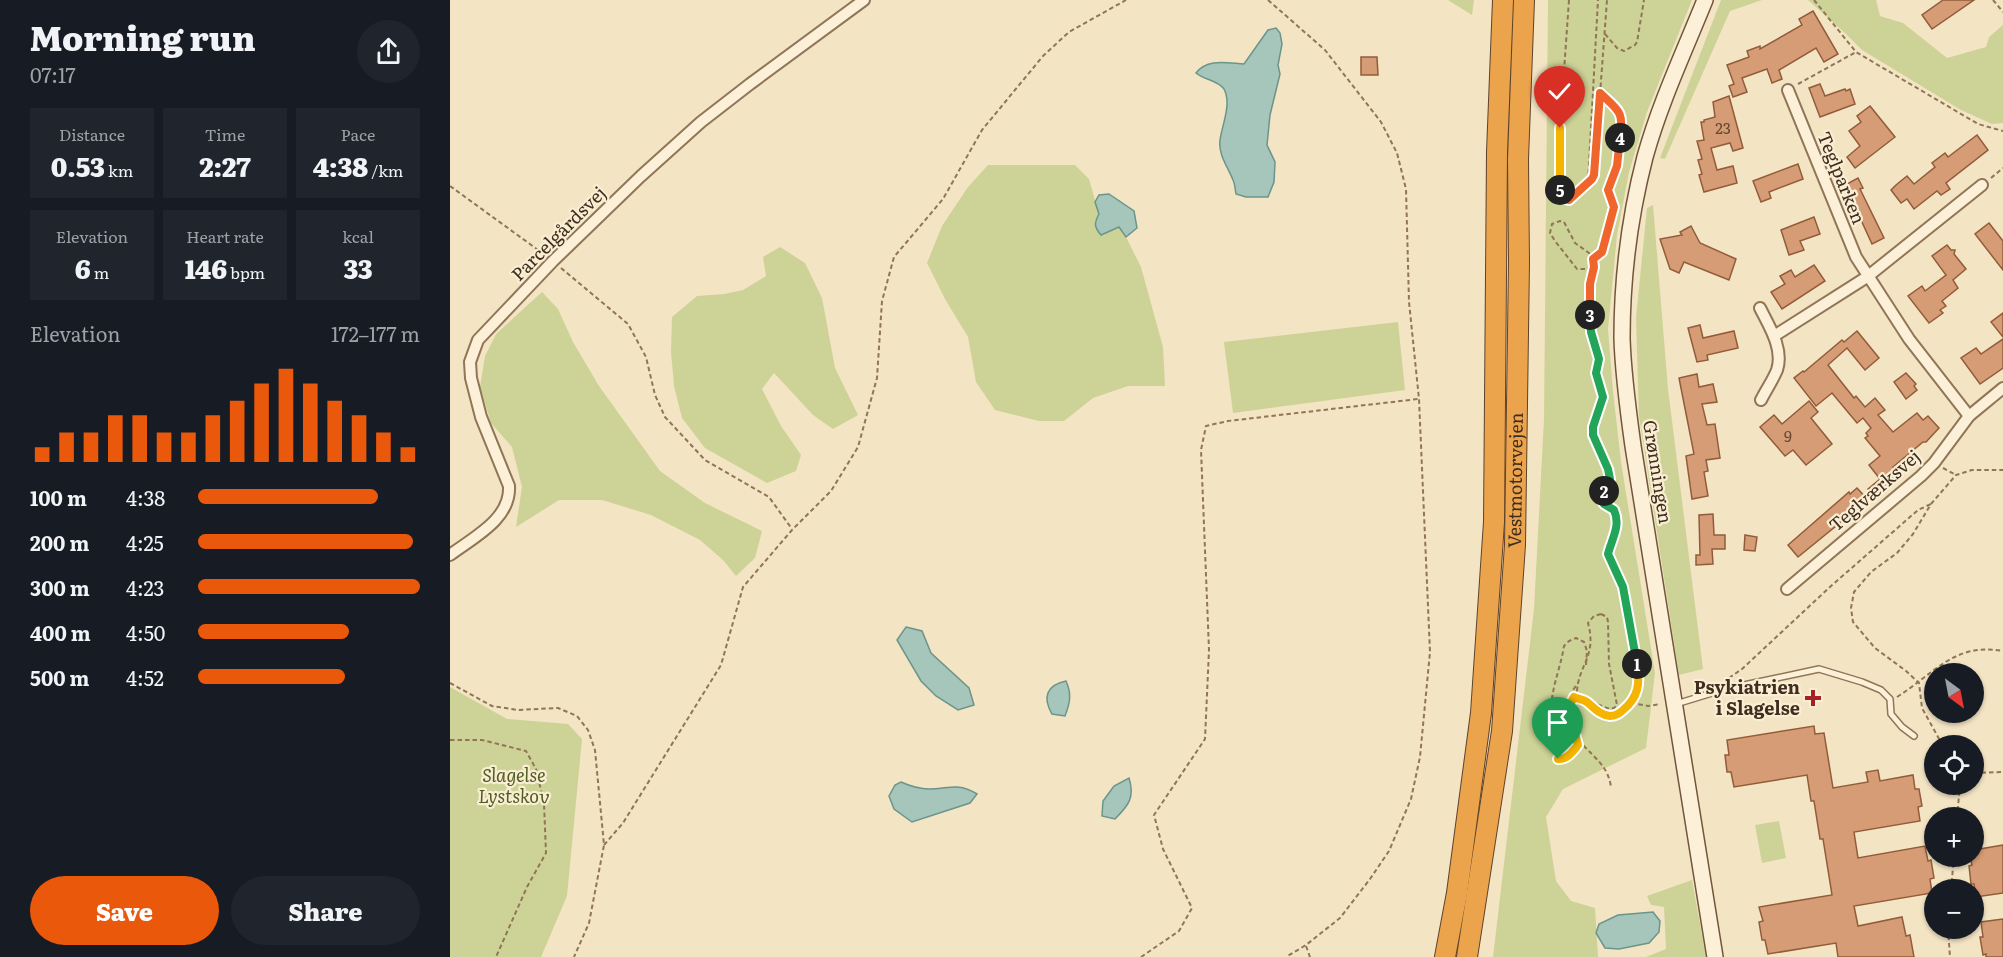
<!DOCTYPE html>
<html lang="en">
<head>
<meta charset="utf-8">
<style>
  body { margin:0; font-family:Literata,serif; background:#20242c; color:#f1f3f6; height:100vh; display:flex; flex-direction:column; font-size:22px; white-space:nowrap }
  * { box-sizing:border-box; margin:0 }
  p { font-size:20px; color:#9ea1a6 }
  .icon { flex:none; width:33px; height:33px; fill:none; stroke:currentColor; stroke-width:2; stroke-linecap:round; stroke-linejoin:round }
  .map { position:relative; flex:1; overflow:hidden }
  .drawer { display:flex; flex-direction:column; background:#171b24; width:450px }
  .drawer>* { flex:none }
  .needle { width:39px; rotate:148deg }
  .fabs { position:absolute; left:1474px; top:663px; display:grid; gap:12px }
  .fabs a { display:grid; place-items:center; width:60px; height:60px; border-radius:50%; background:#171b24; box-shadow:0 2px 4px #0004; font-size:30px }
  .pin { position:absolute; display:grid; place-items:center; width:51px; height:51px; color:#fff; margin:-62px -26px; border-radius:50% 50% 50% 0; rotate:-45deg; box-shadow:0 0 6px #0007 }
  .pin .icon { rotate:45deg }
  .km { position:absolute; width:30px; height:30px; margin:-15px; border-radius:50%; background:#222; color:#fff; font-size:16px; line-height:30px; text-align:center }
  .round { display:grid; place-items:center; flex:none; width:63px; height:63px; border-radius:32px; background:#20242c }
  .overview { display:flex; align-items:center; justify-content:space-between; height:102px; padding:0 30px }
  h1 { font-size:33px; font-weight:800; line-height:45px }
  .figures { display:grid; grid-template-columns:repeat(3,1fr); gap:9px; height:102px; padding:6px 30px }
  .figures div { display:grid; align-content:center; border-radius:0px; background:#20242c; text-align:center }
  .figures b { font-size:26px; font-weight:800 }
  .figures small { font-size:16px; font-weight:400 }
  .figures p { font-size:16px }
  .chart { height:168px; padding:12px 30px }
  .chart p { display:flex; justify-content:space-between }
  .chart svg { width:100%; height:108px; margin-top:6px; stroke:#ea580c; stroke-width:6 }
  .action { display:flex; gap:12px; margin-top:auto; padding:12px 30px }
  .action a { flex:1; height:69px; border-radius:36px; background:#ea580c; color:#fff; font-size:24px; font-weight:800; line-height:69px; text-align:center }
  .action a+a { background:#20242c; color:#f1f3f6 }
  ul { padding:0 30px; list-style:none; font-size:20px }
  li { display:grid; grid-template-columns:96px 72px 1fr; align-items:center; height:45px }
  li i { height:15px; border-radius:8px; background:#ea580c }
  main { display:flex; flex:1; min-height:0 }
  .map>svg:first-child { display:block }
  .green { fill:#cdd396 }
  .water { fill:#a6c6bc; stroke:#6b958a; stroke-width:1.5 }
  .building { fill:#d69c75; stroke:#925c3a; stroke-width:1.5 }
  .lines { fill:none; stroke-linecap:round; stroke-linejoin:round }
  .service-casing { stroke:#907557; stroke-width:8 }
  .minor-casing { stroke:#907557; stroke-width:14 }
  .secondary-casing { stroke:#72563b; stroke-width:18 }
  .motorway-casing { stroke:#5e432c; stroke-width:22 }
  .path { stroke:#907557; stroke-width:2; stroke-dasharray:4.5 3; stroke-linecap:butt }
  .service { stroke:#fcf1d8; stroke-width:5 }
  .minor { stroke:#fcf1d8; stroke-width:10 }
  .secondary { stroke:#fcf1d8; stroke-width:15 }
  .motorway { stroke:#eba34c; stroke-width:20 }
  .split-1-casing { stroke:#fff; stroke-width:12 }
  .split-2-casing { stroke:#fff; stroke-width:12 }
  .split-3-casing { stroke:#fff; stroke-width:12 }
  .split-4-casing { stroke:#fff; stroke-width:12 }
  .split-5-casing { stroke:#fff; stroke-width:12 }
  .split-6-casing { stroke:#fff; stroke-width:12 }
  .split-1 { stroke:#f5b400; stroke-width:8 }
  .split-2 { stroke:#22a559; stroke-width:8 }
  .split-3 { stroke:#22a559; stroke-width:8 }
  .split-4 { stroke:#f0652b; stroke-width:8 }
  .split-5 { stroke:#f0652b; stroke-width:8 }
  .split-6 { stroke:#f5b400; stroke-width:8 }
  .poi-dot { fill:#a72023; stroke:#f9eed4; stroke-width:2 }
  .labels { text-anchor:middle; stroke-width:4.5; stroke-linejoin:round; paint-order:stroke }
  .number-label { font-size:15px; fill:#654933 }
  .street-label { font-size:18px; fill:#3f2d1d; stroke:#f9eed4 }
  .poi-label { font-size:18px; font-weight:bold; fill:#3f2d1d; stroke:#f9eed4; text-anchor:end }
  .park-label { font-size:18px; font-style:italic; fill:#4f5d21; stroke:#f9eed4 }
</style>
</head>
<body>
<main>
<section class="drawer">
<div class="overview"><div><h1>Morning run</h1><p>07:17</p></div><a class="round"><svg class="icon" aria-label="share" viewBox="0 0 24 24"><path d="M12 15V3M7 8l5-5 5 5M5 13v7h14v-7"/></svg></a></div>
<div class="figures">
<div><p>Distance</p><b>0.53<small> km</small></b></div>
<div><p>Time</p><b>2:27</b></div>
<div><p>Pace</p><b>4:38<small> /km</small></b></div>
</div>
<div class="figures">
<div><p>Elevation</p><b>6<small> m</small></b></div>
<div><p>Heart rate</p><b>146<small> bpm</small></b></div>
<div><p>kcal</p><b>33</b></div>
</div>
<div class="chart"><p><span>Elevation</span>172–177 m</p>
<svg viewBox="0 0 160 44" preserveAspectRatio="none"><path d="M5 44V38M15 44V32M25 44V32M35 44V25M45 44V25M55 44V32M65 44V32M75 44V25M85 44V19M95 44V12M105 44V6M115 44V12M125 44V19M135 44V25M145 44V32M155 44V38"/></svg>
</div>
<ul>
<li><b>100 m</b>4:38<i style="width:81%"></i></li>
<li><b>200 m</b>4:25<i style="width:97%"></i></li>
<li><b>300 m</b>4:23<i style="width:100%"></i></li>
<li><b>400 m</b>4:50<i style="width:68%"></i></li>
<li><b>500 m</b>4:52<i style="width:66%"></i></li>
</ul>
<div class="action"><a>Save</a><a>Share</a></div>
</section>
<div class="map">
<svg width="1553" height="957" viewBox="0 0 1553 957">
  <rect width="100%" height="100%" fill="#f3e4c4"/>
  <g class="green">
    <path d="M998 0H1024L1022 15Z"/>
    <path d="M1098 0H1242L1197 112 1179 172 1167 235 1158 329 1163 391 1171 462 1205 673 1196 748 1113 789 1096 817 1106 881 1121 901 1145 908 1148 957H1043L1084 609 1094 419Z"/>
    <path d="M1271 0H1312L1280 11 1215 159 1210 158Z"/>
    <path d="M1358 0H1426L1430 16 1453 23 1497 58 1536 47 1539 37 1553 25V123L1542 124 1511 110 1412 50 1395 33Z"/>
    <path d="M538 165H625L639 179 649 214 645 221 652 235 669 227 676 237 691 267 713 347 715 386H678L643 398 614 421H589L545 410 526 382 518 337 495 299 477 263 492 226 518 187Z"/>
    <path d="M1203 205 1218 389 1253 669 1229 675 1189 416 1186 318 1197 208Z"/>
    <path d="M330 247 355 263 372 298 385 368 408 415 383 429 363 415 324 373 312 389 331 426 351 455 346 471 317 483 255 448 232 418 224 386 221 352 222 317 247 296 274 294 293 290 316 276 313 257Z"/>
    <path d="M92 292 108 309 123 342 149 386 210 471 255 503 312 531 305 558 286 576 273 560 250 540 201 515 152 500H109L66 527 72 487 62 447 41 423 30 387 35 356 46 334Z"/>
    <path d="M948 322 955 390 783 413 774 342Z"/>
    <path d="M0 687 57 719 118 724 132 739 117 896 91 957H0Z"/>
    <path d="M1329 821 1336 858 1312 863 1305 825Z"/>
    <path d="M1242 880 1256 957H1196L1216 949 1214 907 1201 905 1197 896Z"/>
  </g>
  <g class="water">
    <path d="M826 28 830 33 832 44 828 65 830 74 820 115 817 145 825 162 824 182 818 197H796L786 194C785 189 785 184 783 180 778 167 768 155 770 140 772 125 782 104 774 89 768 80 754 80 746 73 757 58 777 63 794 64L818 30Z"/>
    <path d="M659 194 684 211 687 228 676 237 669 227 651 235C644 227 644 223 649 214L645 202 649 195Z"/>
    <path d="M456 627 472 631 481 653 519 688 524 705 508 710 486 696 471 681 447 640Z"/>
    <path d="M616 681C622 694 620 703 615 716L602 714C592 697 597 685 616 681Z"/>
    <path d="M679 778C685 797 679 805 665 819L652 816 653 801 664 786Z"/>
    <path d="M451 782C460 786 469 789 479 789 500 789 507 782 527 794L520 803 462 822 444 809 439 796 445 785Z"/>
    <path d="M1203 912 1210 921 1209 932 1199 943 1169 949 1155 948 1146 933 1149 924 1168 915Z"/>
  </g>
  <g class="building">
    <path d="M1493 0H1524L1482 29 1472 15Z"/>
    <path d="M1363 11 1388 54 1374 62 1366 48 1329 70 1332 79 1322 83 1317 69 1292 78 1297 92 1283 97 1279 86 1284 84 1277 65 1299 57 1297 51 1310 46V49L1352 25 1349 19Z"/>
    <path d="M911 57H927L928 75H911Z"/>
    <path d="M1370 84 1375 96 1395 89 1396 91 1400 89 1405 104 1370 117 1359 88Z"/>
    <path d="M1279 96 1293 148 1283 151 1280 143 1261 148 1267 170 1283 166 1287 183 1254 192 1249 175 1252 174 1248 160 1252 159 1247 141 1254 140 1251 122H1254V120L1265 117 1263 102Z"/>
    <path d="M1420 106 1445 137 1405 168 1397 157 1410 146 1399 131 1411 122 1407 116Z"/>
    <path d="M1527 135 1538 150 1496 183 1500 189 1491 195 1487 191 1464 209 1457 199 1451 203 1441 190 1446 185 1457 176 1464 184 1485 167 1482 163 1495 153 1498 157Z"/>
    <path d="M1348 164 1353 179 1319 192 1321 198 1311 202 1303 181Z"/>
    <path d="M1408 178 1413 188 1410 189 1434 238 1422 244 1395 185Z"/>
    <path d="M1364 217 1370 234 1350 241 1354 250 1339 255 1331 230Z"/>
    <path d="M1539 223 1553 241V270L1525 234Z"/>
    <path d="M1241 226 1250 243 1286 259 1279 280 1234 262 1229 273 1220 269 1210 239 1232 235 1230 232Z"/>
    <path d="M1497 245 1501 250H1505L1504 254 1516 269 1503 280 1508 288 1492 301 1496 306 1490 310 1493 313 1479 323 1458 296 1472 286 1475 291 1496 275 1482 256Z"/>
    <path d="M1364 265 1375 281 1332 309 1321 292 1335 284 1330 276 1341 270 1345 277Z"/>
    <path d="M1553 313V337L1541 322Z"/>
    <path d="M1250 325 1253 338 1284 331 1288 348 1257 355 1258 360 1247 362 1238 328Z"/>
    <path d="M1407 331 1429 358 1415 370 1397 348 1378 365 1404 398 1406 396 1415 407 1425 398 1435 410 1428 415 1443 432 1467 413 1473 420 1478 416 1489 428 1476 442H1473L1443 467 1450 476 1425 496 1418 489 1430 479 1419 465 1430 456 1415 438 1418 436 1416 433 1421 428 1413 418 1407 423 1382 393 1366 406 1344 378 1353 371 1354 372 1392 340 1394 342Z"/>
    <path d="M1553 339V368L1530 384 1511 358 1526 348 1531 354Z"/>
    <path d="M1456 373 1466 384 1464 386 1467 390 1456 399 1444 382Z"/>
    <path d="M1247 374 1249 387 1263 384 1267 402 1252 404 1257 425 1265 424 1270 458 1256 460 1258 471 1254 472 1258 496 1242 499 1236 456 1244 454 1229 378Z"/>
    <path d="M1359 401 1368 412 1361 418 1382 444 1356 465 1343 450 1335 456 1310 427 1324 415 1332 424Z"/>
    <path d="M1407 488 1418 500 1348 557 1338 545 1399 492 1400 494Z"/>
    <path d="M1263 514 1264 535H1275V549H1262L1263 564 1246 565V555H1250L1249 515Z"/>
    <path d="M1295 535 1307 537 1305 551 1294 550Z"/>
    <path d="M1364 726 1365 734 1374 733 1383 788 1418 782 1416 772 1428 770 1430 781 1463 775 1465 789H1469L1472 806 1468 807 1470 821 1404 832 1408 858 1475 846 1478 861 1481 860 1484 878 1480 879 1482 893 1404 906 1408 926 1452 917 1456 936 1460 935 1464 957H1388L1386 943 1318 954 1315 940H1312L1309 922 1313 921 1309 907 1382 895 1373 839H1370L1364 801H1361L1357 775 1284 787 1281 772H1277L1275 755H1279L1277 740Z"/>
    <path d="M1553 845V893L1526 897 1524 884H1521L1519 866 1522 865 1520 856H1524V850Z"/>
    <path d="M1553 919V957H1536V954L1533 955 1530 937H1533L1531 922Z"/>
  </g>
  <g class="lines">
    <g class="service-casing">
      <path id="service" d="M1226 704 1275 689 1369 669 1412 682 1431 690 1440 699 1441 714 1452 727 1464 736"/>
    </g>
    <g class="minor-casing">
      <g id="minor">
        <path d="M1338 90 1406 257 1459 339 1519 416"/>
        <path d="M1310 308C1319 326 1334 349 1327 370 1323 380 1316 390 1311 400"/>
        <path d="M1324 336 1417 277 1532 185"/>
        <path d="M0 555C24 537 61 519 59 486L31 417 21 378 20 362 28 340 103 261 191 176 251 122 300 84 414 0"/>
        <path d="M1337 589 1471 476 1484 463 1519 416 1553 388"/>
      </g>
    </g>
    <g class="secondary-casing">
      <path id="secondary" d="M1255 0C1234 52 1210 103 1195 157 1180 215 1172 278 1172 338 1173 374 1178 410 1183 446L1265 957"/>
    </g>
    <g class="motorway-casing">
      <g id="motorway">
        <path d="M995 957 1007 893 1031 713 1044 522 1047 152 1053 0"/>
        <path id="s1" d="M1017 957 1052 731 1065 545 1069 262 1068 159 1074 0"/>
      </g>
    </g>
    <g class="path">
      <path d="M818 0 875 50 931 122 947 153 956 189 959 302 969 399 980 652 970 757 961 799 939 851 920 879 890 918 856 945 836 957"/>
      <path d="M1119 0 1110 128V192L1115 199 1119 200 1138 182 1148 0"/>
      <path d="M1364 0 1406 52 1528 124 1553 131"/>
      <path d="M1543 0 1553 12"/>
      <path d="M1155 34 1167 48 1174 51 1185 45 1187 42 1194 0"/>
      <path d="M1348 84 1406 52"/>
      <path d="M1541 178 1553 168"/>
      <path d="M1138 182 1144 175 1157 0"/>
      <path d="M0 186 95 255"/>
      <path d="M111 268 178 324 196 357 205 395 215 417 255 460 319 497 342 529"/>
      <path d="M1493 468 1506 475"/>
      <path d="M1151 614 1157 617 1158 622 1159 664 1167 705 1164 708 1160 709 1133 699 1127 691C1129 664 1147 656 1138 623L1144 616Z"/>
      <path d="M1136 665 1137 651 1134 642 1126 638 1119 641 1114 646C1112 659 1108 671 1105 683 1099 707 1099 734 1105 758L1112 759 1122 752 1128 745H1133C1147 760 1158 767 1161 787"/>
      <path d="M1279 678 1292 669 1381 586 1468 510 1481 504"/>
      <path d="M0 683 42 706 68 710 108 708 127 716 138 730 145 750 154 845 139 923 124 957"/>
      <path d="M1124 697 1123 690 1128 683"/>
      <path d="M1447 697C1485 673 1505 642 1553 651"/>
      <path d="M1181 703 1198 706 1210 704"/>
      <path d="M0 740H32L76 751 86 769 94 803 96 853 77 887 46 957"/>
      <path d="M1128 745 1118 708 1124 697 1135 699 1148 712 1162 716 1170 713 1181 703 1187 694 1188 684V666L1173 587 1158 554C1161 538 1172 526 1164 510L1154 504 1152 501 1160 479 1158 469 1143 436V427L1153 397 1146 373 1149 359 1141 332 1140 284 1144 267 1143 259 1139 253 1125 243 1114 222 1110 221 1102 224 1100 233 1105 241 1127 269H1138C1144 260 1142 259 1152 252L1164 207 1158 191 1167 166 1173 121 1170 113 1150 93"/>
      <path d="M1493 746 1472 708 1469 683 1456 671 1425 648 1403 622 1401 608 1404 592 1421 572 1447 553 1463 534 1481 504 1506 475 1522 470H1553"/>
      <path d="M1524 773 1553 772"/>
      <path d="M1507 818 1510 784"/>
      <path d="M154 845 173 823 271 665 293 587 342 530 381 491 408 447 427 378 432 301 444 257 493 199 532 130 593 56 619 32 676 0"/>
      <path d="M1501 890 1504 856"/>
      <path d="M1498 928 1500 957"/>
      <path d="M856 946 860 957"/>
      <path d="M691 957 729 931 742 908 713 849 704 815 755 739 759 650 751 450 756 426 778 421 968 399"/>
    </g>
    <use href="#service" class="service"/>
    <use href="#minor" class="minor"/>
    <use href="#secondary" class="secondary"/>
    <use href="#motorway" class="motorway"/>
  </g>
  <g class="lines">
    <g class="split-1-casing">
      <path id="split-1" d="M1108 759C1117 760 1123 751 1128 745L1118 708 1124 697C1128 699 1133 699 1137 702 1144 708 1150 715 1160 716 1165 716 1169 714 1173 710 1189 697 1190 683 1187 664"/>
    </g>
    <g class="split-2-casing">
      <path id="split-2" d="M1154 491 1152 501 1154 504 1164 510C1171 526 1162 538 1158 554L1173 587 1187 664"/>
    </g>
    <g class="split-3-casing">
      <path id="split-3" d="M1140 315 1141 332 1149 359 1146 373 1153 397 1143 427V435L1158 469 1160 479 1154 491"/>
    </g>
    <g class="split-4-casing">
      <path id="split-4" d="M1140 315V284L1144 267 1143 259 1152 252 1164 207 1158 190 1167 166 1170 138"/>
    </g>
    <g class="split-5-casing">
      <path id="split-5" d="M1110 190 1115 199 1119 200 1142 179 1144 175 1150 93C1169 111 1174 111 1170 138"/>
    </g>
    <g class="split-6-casing">
      <path id="split-6" d="M1110 128V190"/>
    </g>
    <use href="#split-1" class="split-1"/>
    <use href="#split-2" class="split-2"/>
    <use href="#split-3" class="split-3"/>
    <use href="#split-4" class="split-4"/>
    <use href="#split-5" class="split-5"/>
    <use href="#split-6" class="split-6"/>
  </g>
  <path class="poi-dot" d="M1360 689h6v6h6v6h-6v6h-6v-6h-6v-6h6z"/>
  <g class="labels">
    <g class="number-label">
      <text x="1273" y="134">23</text>
      <text x="1338" y="442">9</text>
    </g>
    <g class="street-label">
      <text transform="translate(1391 178) rotate(68)" y="6">Teglparken</text>
      <text transform="translate(109 234) rotate(-45)" y="6">Parcelgårdsvej</text>
      <text transform="translate(1207 472) rotate(81)" y="6">Grønningen</text>
      <text dy="6" stroke="none"><textPath href="#s1" startOffset="480">Vestmotorvejen</textPath></text>
      <text transform="translate(1425 491) rotate(-41)" y="6">Teglværksvej</text>
    </g>
    <g class="poi-label">
      <text x="1350" y="694">Psykiatrien<tspan x="1350" dy="21">i Slagelse</tspan></text>
    </g>
    <g class="park-label">
      <text x="64" y="782">Slagelse<tspan x="64" dy="21">Lystskov</tspan></text>
    </g>
  </g>
</svg>
<div class="fabs">
<a><svg class="needle" viewBox="-14 -14 28 28"><path d="M0-13l5 13h-10z" fill="#e53935"/><path d="M0 13l5-13h-10z" fill="#9ea1a6"/></svg></a>
<a><svg class="icon" aria-label="locate" viewBox="0 0 24 24"><circle cx="12" cy="12" r="6"/><path d="M12 2v4M12 18v4M2 12h4M18 12h4"/></svg></a>
<a>+</a>
<a>−</a>
</div>
<div class="pin" style="left:1108px;top:759px;background:#1e9e55"><svg class="icon" aria-label="arrive" viewBox="0 0 24 24"><path d="M6 21V4h12l-3 4 3 4H6"/></svg></div>
<div class="pin" style="left:1110px;top:128px;background:#d93025"><svg class="icon" aria-label="check" viewBox="0 0 24 24"><path d="M5 12l5 5 9-10"/></svg></div>
<b class="km" style="left:1187px;top:664px">1</b>
<b class="km" style="left:1154px;top:491px">2</b>
<b class="km" style="left:1140px;top:315px">3</b>
<b class="km" style="left:1170px;top:138px">4</b>
<b class="km" style="left:1110px;top:190px">5</b>
</div>
</main>
</body>
</html>
